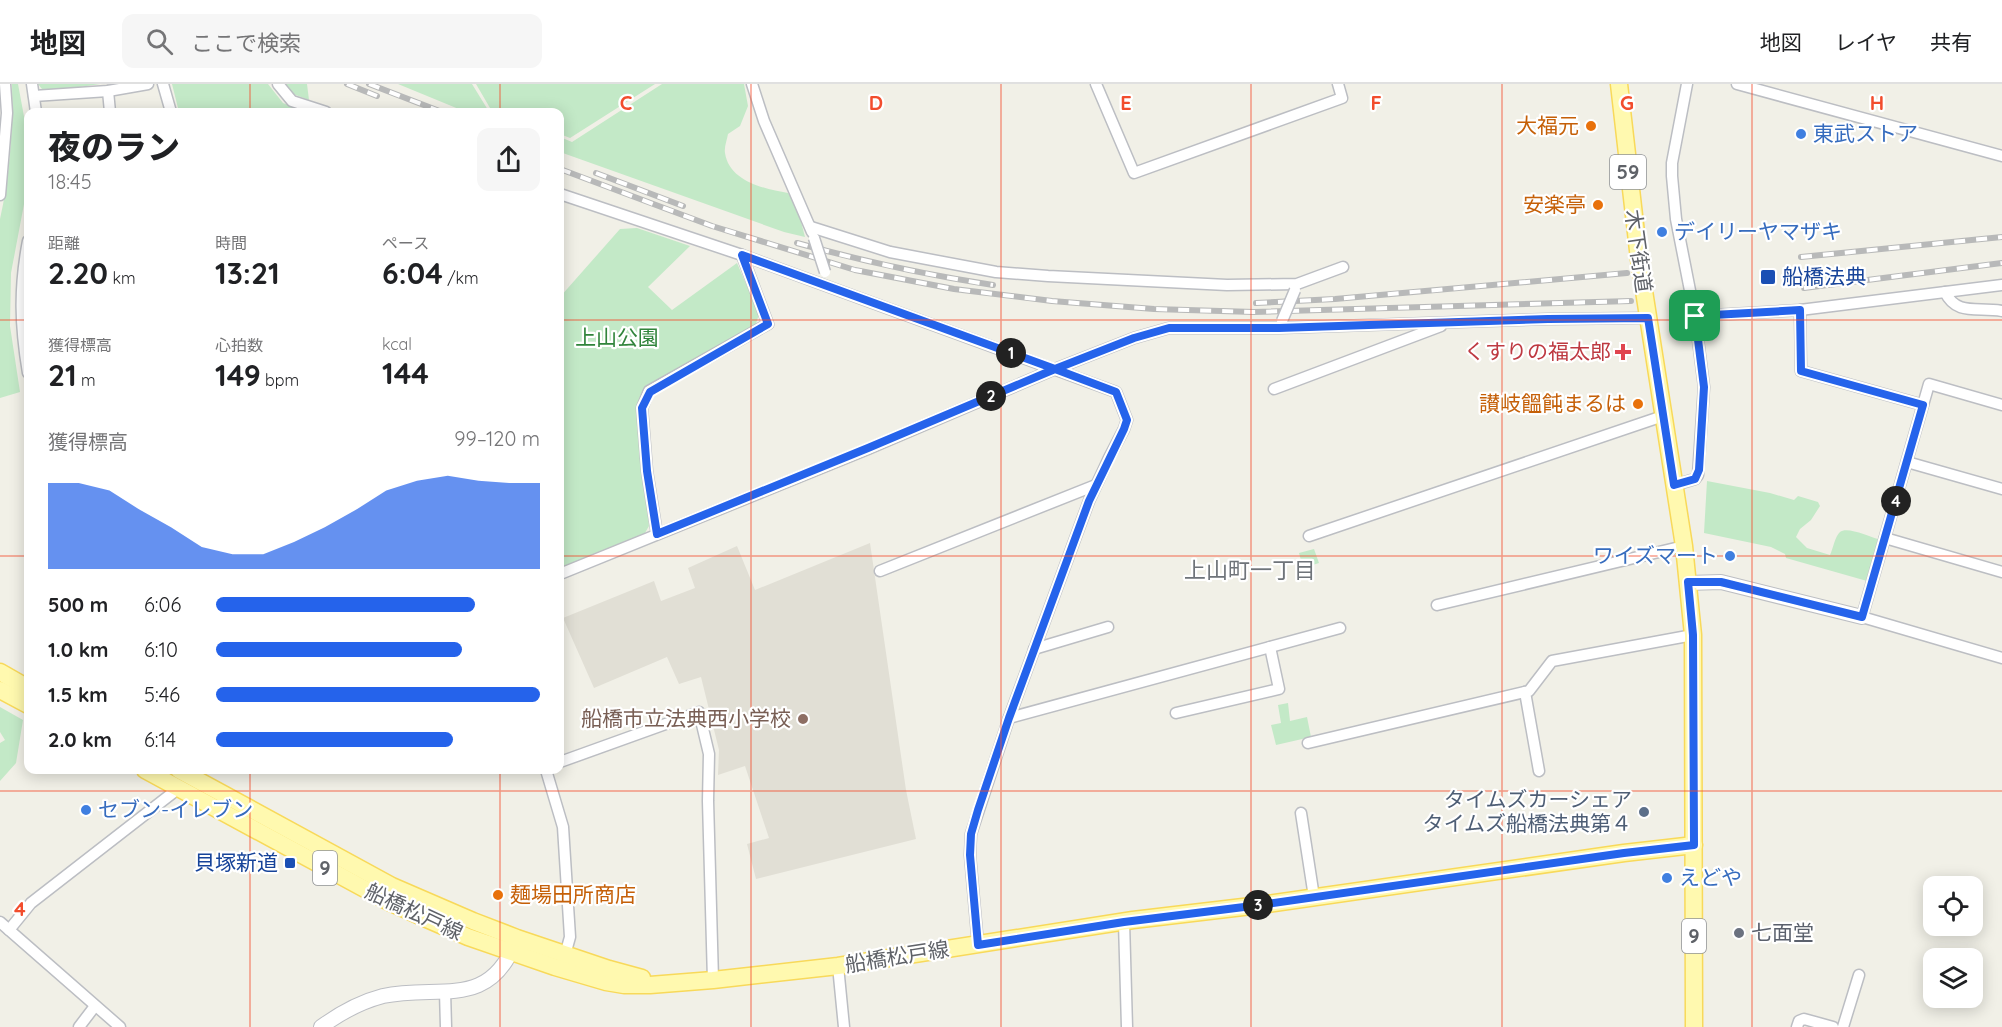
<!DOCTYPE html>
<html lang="ja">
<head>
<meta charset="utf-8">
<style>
  body { margin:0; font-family:Quicksand,"Noto Sans JP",sans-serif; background:#f6f6f6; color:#202124; height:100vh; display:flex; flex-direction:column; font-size:22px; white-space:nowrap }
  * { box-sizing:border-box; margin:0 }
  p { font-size:20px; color:#757577 }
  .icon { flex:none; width:33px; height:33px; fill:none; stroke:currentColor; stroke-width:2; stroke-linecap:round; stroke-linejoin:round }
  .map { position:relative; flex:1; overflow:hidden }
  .side { position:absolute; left:24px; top:24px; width:540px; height:666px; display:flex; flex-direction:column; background:#fff; border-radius:12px; box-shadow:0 3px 15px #0003 }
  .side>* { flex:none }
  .controls { position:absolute; left:1923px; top:792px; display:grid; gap:12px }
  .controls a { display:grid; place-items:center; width:60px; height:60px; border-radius:12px; background:#fff; box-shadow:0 3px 15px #0003; font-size:30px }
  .pin { position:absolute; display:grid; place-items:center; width:51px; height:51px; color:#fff; margin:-26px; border-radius:12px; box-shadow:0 3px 9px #0006 }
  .km { position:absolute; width:30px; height:30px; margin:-15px; border-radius:50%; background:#222; color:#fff; font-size:16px; line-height:30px; text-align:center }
  .round { display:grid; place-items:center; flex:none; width:63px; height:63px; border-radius:12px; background:#f6f6f6 }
  .headline { display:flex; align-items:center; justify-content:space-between; height:102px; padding:0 24px }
  h1 { font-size:33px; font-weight:800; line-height:45px }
  .stats { display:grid; grid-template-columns:repeat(3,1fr); gap:9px; height:102px; padding:6px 24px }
  .stats div { display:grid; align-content:center }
  .stats b { font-size:30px; font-weight:800 }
  .stats small { font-size:16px; font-weight:400 }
  .stats p { font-size:16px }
  .chart { height:168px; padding:12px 24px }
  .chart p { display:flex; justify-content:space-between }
  .chart svg { width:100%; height:108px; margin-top:6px; fill:#2563eb; opacity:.7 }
  ul { padding:0 24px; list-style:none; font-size:20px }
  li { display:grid; grid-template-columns:96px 72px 1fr; align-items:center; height:45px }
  li i { height:15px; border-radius:8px; background:#2563eb }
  header { display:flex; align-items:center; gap:36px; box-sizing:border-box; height:84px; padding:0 30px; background:#fff; border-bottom:2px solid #e0e0e0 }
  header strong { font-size:28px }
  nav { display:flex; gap:33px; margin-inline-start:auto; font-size:21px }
  .search { width:420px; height:54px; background:#f6f6f6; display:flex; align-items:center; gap:15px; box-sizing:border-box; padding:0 21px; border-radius:12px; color:#757577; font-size:22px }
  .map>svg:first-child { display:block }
  .education { fill:#e1dfd5 }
  .green { fill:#c3e9c7 }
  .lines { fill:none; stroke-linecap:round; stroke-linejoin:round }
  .minor-casing { stroke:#bcbec3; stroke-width:13 }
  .tertiary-casing { stroke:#bcbec3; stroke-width:16 }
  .primary-casing { stroke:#f8d95a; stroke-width:19 }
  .minor { stroke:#fff; stroke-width:10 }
  .tertiary { stroke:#fff; stroke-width:14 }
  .primary { stroke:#fff9af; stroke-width:16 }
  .rail-casing { stroke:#b8b9b9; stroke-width:6 }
  .rail { stroke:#fff; stroke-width:4; stroke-dasharray:11; stroke-linecap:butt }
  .minor-bridge-casing { stroke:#bcbec3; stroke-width:13; stroke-linecap:butt }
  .minor-bridge { stroke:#fff; stroke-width:10 }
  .route-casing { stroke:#fff; stroke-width:12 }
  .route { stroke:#2563eb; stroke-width:8 }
  .grid { fill:none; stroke:#f24d2d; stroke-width:1.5; stroke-opacity:0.55 }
  .food-dot { fill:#e8710a; stroke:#fff; stroke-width:2 }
  .shop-dot { fill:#3f7fe0; stroke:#fff; stroke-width:2 }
  .transit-dot { fill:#1a4fb4; stroke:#fff; stroke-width:2 }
  .health-dot { fill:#e0444e; stroke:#fff; stroke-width:2 }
  .education-dot { fill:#8d6e63; stroke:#fff; stroke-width:2 }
  .service-dot { fill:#5c6f8a; stroke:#fff; stroke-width:2 }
  .worship-dot { fill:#6b7280; stroke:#fff; stroke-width:2 }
  .labels { text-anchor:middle; stroke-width:4.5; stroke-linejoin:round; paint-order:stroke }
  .shield { fill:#fff; stroke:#8f9195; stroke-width:1.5 }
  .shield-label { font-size:20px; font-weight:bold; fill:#5f6268 }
  .food-label { font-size:21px; fill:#c56008; stroke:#fff; text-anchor:end }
  .shop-label { font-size:21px; fill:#366cbe; stroke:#fff; text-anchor:start }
  .street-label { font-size:21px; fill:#5f6268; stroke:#fff }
  .transit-label { font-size:21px; fill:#164399; stroke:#fff; text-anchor:start }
  .park-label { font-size:21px; fill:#30843b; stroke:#fff }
  .health-label { font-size:21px; fill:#be3a42; stroke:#fff; text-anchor:end }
  .education-label { font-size:21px; fill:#785e54; stroke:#fff; text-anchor:end }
  .service-label { font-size:21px; fill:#4e5e75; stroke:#fff; text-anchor:end }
  .worship-label { font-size:21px; fill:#5b616d; stroke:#fff; text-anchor:start }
  .neighbourhood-label { font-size:22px; fill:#6f747a; stroke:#fff }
  .grid-label { font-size:20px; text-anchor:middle; font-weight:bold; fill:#f24d2d; stroke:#fff; stroke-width:4.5; stroke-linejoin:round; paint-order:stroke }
</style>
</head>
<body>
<header>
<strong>地図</strong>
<div class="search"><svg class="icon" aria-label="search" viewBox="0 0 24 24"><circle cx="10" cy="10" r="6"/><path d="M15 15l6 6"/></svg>ここで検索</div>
<nav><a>地図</a><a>レイヤ</a><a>共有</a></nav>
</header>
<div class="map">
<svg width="2002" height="943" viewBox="0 0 2002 943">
  <rect width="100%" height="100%" fill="#f1f0e7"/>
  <path class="education" d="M870 459 906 706 916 755 756 795 747 760 769 754 745 682 718 691 719 666 701 593 679 600 667 573 594 604 563 534 654 497 661 517 695 504 688 484 737 462 755 506Z"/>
  <g class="green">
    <path d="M12 0H18L28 54V99L11 189 10 242 20 308 0 314V135C10 91 13 45 12 0Z"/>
    <path d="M38 0H100L47 8 42 5Z"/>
    <path d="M172 0H268L283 19 306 28H179Z"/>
    <path d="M285 0H307L309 16 293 10Z"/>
    <path d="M398 0H472L488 26 494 28H466Z"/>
    <path d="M476 0H655L570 54 560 50V28H502L490 24Z"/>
    <path d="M662 0H744L748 22 740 42 728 50C727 56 724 63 725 69 729 97 764 105 788 109L798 126 805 153 784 148 560 68V53L572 58Z"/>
    <path d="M637 144 690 162 648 203 672 226 737 179 759 230 755 243 646 305 640 313 637 324 649 442 642 454 560 486V213L620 145Z"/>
    <path d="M1707 397 1770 409 1794 416 1798 412 1818 418 1820 422 1811 436 1800 445 1796 453 1807 464 1830 471C1833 465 1835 452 1840 448 1847 442 1870 453 1878 455L1867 497 1786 474 1785 470 1771 463 1704 449Z"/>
    <path d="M1314 465 1319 479 1303 484 1299 469Z"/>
    <path d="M1288 619 1290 637 1307 633 1311 653 1276 661 1271 641 1281 639 1278 621Z"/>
    <path d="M0 623 23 636 16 679 0 697V659L5 656 0 648Z"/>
  </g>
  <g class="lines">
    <g class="minor-casing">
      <g id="minor">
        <path d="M32 0 36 28"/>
        <path d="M163 0 171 28"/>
        <path d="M278 0 292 17 326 28"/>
        <path d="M752 0 764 37 812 148"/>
        <path d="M1096 0 1134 89 1342 14 1338 0"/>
        <path d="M1737 0 2002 72"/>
        <path d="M108 7 110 28"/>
        <path d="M34 12 108 7 148 0"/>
        <path d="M560 110 742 171 1116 308 1127 336 1124 345 1109 374 1089 417 1009 634 971 750 970 771 978 861"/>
        <path d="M0 111 7 29 5 0"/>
        <path d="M811 143 890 168 996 188 1048 192 1227 201 1297 200 1343 183"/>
        <path d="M28 157C19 204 20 241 28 289"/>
        <path d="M1945 208C1957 233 1979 222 2002 227"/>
        <path d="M1800 226 1801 287 1923 321"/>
        <path d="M1695 232 1800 226 2002 201"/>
        <path d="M1274 305 1441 242"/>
        <path d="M2002 321 1929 300 1862 533 2002 574"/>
        <path d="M1907 378 2002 405"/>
        <path d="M1675 401 1695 395 1698 391 1704 303 1695 232 1676 135 1672 92V79L1687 0"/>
        <path d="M657 450 647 387 642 324 649 307 768 240 742 171"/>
        <path d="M1309 452 1663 332"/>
        <path d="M1885 454 2002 488"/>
        <path d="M880 487 1096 401"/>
        <path d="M560 490 868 365 1055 285 1134 254 1169 244H1279L1548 235 1648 234"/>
        <path d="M1437 521 1684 462"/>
        <path d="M1034 565 1108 543"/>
        <path d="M1525 608 1539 687"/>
        <path d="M1176 629 1279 605 1270 563"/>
        <path d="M1009 634 1340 544"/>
        <path d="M1308 659 1529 607 1552 577 1693 551"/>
        <path d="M560 678 699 628 709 670 708 717 713 896"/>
        <path d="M546 686 563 743 570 853 565 871"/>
        <path d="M1301 729 1314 813"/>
        <path d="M0 838 120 943"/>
        <path d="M1124 838 1127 943"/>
        <path d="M9 846 31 819 179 704"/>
        <path d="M838 882 844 943"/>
        <path d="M445 907 446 943"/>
        <path d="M79 943 95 922"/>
        <path d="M1797 943 1799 937 1804 935 1833 943"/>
        <path d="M1843 943 1859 891"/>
      </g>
    </g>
    <g class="tertiary-casing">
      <g id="tertiary">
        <path d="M1688 499 1721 498 1862 533"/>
        <path d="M321 943C340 929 360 918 383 912 439 900 488 926 515 859"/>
      </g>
    </g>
    <g class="primary-casing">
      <g id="primary">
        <path d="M1619 0 1639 175 1684 462 1693 551 1694 943"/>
        <path d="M0 588 28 604"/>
        <path d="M0 606 28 621"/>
        <path d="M145 686 387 817 429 836 468 853 555 883 606 898 624 901H650L713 896 838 882 1133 836 1260 821 1624 769 1694 761"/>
        <path d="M179 686 392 802 473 837 517 854 609 885 642 894"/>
      </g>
    </g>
    <use href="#minor" class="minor"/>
    <use href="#tertiary" class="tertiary"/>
    <use href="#primary" class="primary"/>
    <g class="rail-casing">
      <g id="rail">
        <path d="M347 0 377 12"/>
        <path d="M369 0 442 28"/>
        <path d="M560 85 712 142 855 186 954 205 1052 217 1154 225 1254 228 1631 217"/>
        <path d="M596 89 683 122"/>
        <path d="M797 159C862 177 927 191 993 201"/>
        <path d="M1801 173 2002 153"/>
        <path d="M1804 204 2002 179"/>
        <path d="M1256 219 1335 215 1627 189"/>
      </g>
    </g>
    <use href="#rail" class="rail"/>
    <g class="minor-bridge-casing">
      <g id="minor-bridge">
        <path d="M814 154 825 188"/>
        <path d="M1282 237 1295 206"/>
      </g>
    </g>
    <use href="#minor-bridge" class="minor-bridge"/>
  </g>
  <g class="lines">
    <g class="route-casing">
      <path id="route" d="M1695 232 1704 303 1699 386 1695 395 1674 401 1648 234 1548 235 1279 244H1169L1134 254 1055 285 742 171 768 240 650 308 642 324 647 387 657 450 868 364 1055 285 1116 308 1127 336 1124 345 1089 417 1009 634 978 726 971 750 970 771 978 861 1124 838 1260 821 1624 769 1694 761 1693 551 1688 498H1721L1862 533 1923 321 1801 287 1800 226 1695 232"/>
    </g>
    <use href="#route" class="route"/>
  </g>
  <path class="grid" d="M250 0V28M500 0V28M751 0V943M1001 0V943M1251 0V943M1502 0V943M1752 0V943M0 236H28M560 236H2002M0 472H28M560 472H2002M250 686V943M500 686V943M0 707H2002"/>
  <g class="food-dot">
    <circle cx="1591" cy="42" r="6"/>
    <circle cx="1598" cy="121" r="6"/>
    <circle cx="1638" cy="320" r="6"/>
    <circle cx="498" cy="811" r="6"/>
  </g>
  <g class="shop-dot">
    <circle cx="1801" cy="50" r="6"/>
    <circle cx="1662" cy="148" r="6"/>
    <circle cx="1730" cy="472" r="6"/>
    <circle cx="86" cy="726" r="6"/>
    <circle cx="1667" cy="794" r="6"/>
  </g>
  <g class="transit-dot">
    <rect x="1760" y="185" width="16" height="16" rx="3"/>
    <rect x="284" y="773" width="12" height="12" rx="3"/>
  </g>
  <path class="health-dot" d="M1620 259h6v6h6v6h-6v6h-6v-6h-6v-6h6z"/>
  <circle class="education-dot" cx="803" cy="635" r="6"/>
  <circle class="service-dot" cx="1644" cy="728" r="6"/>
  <circle class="worship-dot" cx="1739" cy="849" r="6"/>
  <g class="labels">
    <g class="shield">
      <rect x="1610" y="71" width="36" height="34" rx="4.5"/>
      <rect x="313" y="767" width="24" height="34" rx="4.5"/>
      <rect x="1682" y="835" width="24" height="34" rx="4.5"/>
    </g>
    <g class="shield-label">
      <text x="1628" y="95">59</text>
      <text x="325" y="791">9</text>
      <text x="1694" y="859">9</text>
    </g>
    <g class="food-label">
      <text x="1579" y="49">大福元</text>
      <text x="1586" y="128">安楽亭</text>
      <text x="1626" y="327">讃岐饂飩まるは</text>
      <text x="510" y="818" text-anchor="start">麺場田所商店</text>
    </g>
    <g class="shop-label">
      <text x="1813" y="57">東武ストア</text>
      <text x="1674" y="155">デイリーヤマザキ</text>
      <text x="1718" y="479" text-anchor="end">ワイズマート</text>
      <text x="98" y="733">セブン-イレブン</text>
      <text x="1679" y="801">えどや</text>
    </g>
    <g class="street-label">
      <text transform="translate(1638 167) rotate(82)" y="7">木下街道</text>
      <text transform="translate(414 828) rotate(25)" y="7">船橋松戸線</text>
      <text transform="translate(897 873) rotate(-9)" y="7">船橋松戸線</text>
    </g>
    <g class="transit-label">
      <text x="1782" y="200">船橋法典</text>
      <text x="278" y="786" text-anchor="end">貝塚新道</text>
    </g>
    <g class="park-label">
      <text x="617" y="261">上山公園</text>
    </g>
    <g class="health-label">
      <text x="1611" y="275">くすりの福太郎</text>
    </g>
    <g class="education-label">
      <text x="791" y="642">船橋市立法典西小学校</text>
    </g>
    <g class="service-label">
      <text x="1632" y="723">タイムズカーシェア<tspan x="1632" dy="24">タイムズ船橋法典第４</tspan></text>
    </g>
    <g class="worship-label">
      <text x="1751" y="856">七面堂</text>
    </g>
    <g class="neighbourhood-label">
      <text x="1250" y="494">上山町一丁目</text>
    </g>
  </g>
  <g class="grid-label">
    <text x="626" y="26">C</text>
    <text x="876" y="26">D</text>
    <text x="1126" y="26">E</text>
    <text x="1376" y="26">F</text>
    <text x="1627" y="26">G</text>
    <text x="1877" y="26">H</text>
    <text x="20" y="832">4</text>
  </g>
</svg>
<div class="controls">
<a><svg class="icon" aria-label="locate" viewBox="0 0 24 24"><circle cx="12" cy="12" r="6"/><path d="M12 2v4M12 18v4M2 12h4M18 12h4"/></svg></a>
<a><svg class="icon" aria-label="layers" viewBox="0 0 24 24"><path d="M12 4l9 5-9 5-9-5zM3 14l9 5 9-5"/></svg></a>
</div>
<div class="pin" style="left:1695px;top:232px;background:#1e9e55"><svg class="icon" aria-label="arrive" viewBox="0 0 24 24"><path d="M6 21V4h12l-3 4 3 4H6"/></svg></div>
<b class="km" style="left:1011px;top:269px">1</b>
<b class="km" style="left:991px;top:312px">2</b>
<b class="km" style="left:1258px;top:821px">3</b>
<b class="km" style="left:1896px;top:417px">4</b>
<section class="side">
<div class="headline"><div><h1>夜のラン</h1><p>18:45</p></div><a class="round"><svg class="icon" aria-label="share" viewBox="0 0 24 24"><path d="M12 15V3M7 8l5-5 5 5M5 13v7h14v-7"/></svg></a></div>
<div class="stats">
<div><p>距離</p><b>2.20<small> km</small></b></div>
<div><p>時間</p><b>13:21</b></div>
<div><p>ペース</p><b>6:04<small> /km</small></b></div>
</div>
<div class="stats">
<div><p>獲得標高</p><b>21<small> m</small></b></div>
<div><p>心拍数</p><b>149<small> bpm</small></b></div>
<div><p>kcal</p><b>144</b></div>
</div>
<div class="chart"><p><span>獲得標高</span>99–120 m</p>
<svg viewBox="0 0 160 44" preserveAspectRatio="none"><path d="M0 44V9L10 9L20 12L30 20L40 27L50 35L60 38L70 38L80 33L90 27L100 20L110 12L120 8L130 6L140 8L150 9L160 9V44z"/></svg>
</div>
<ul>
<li><b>500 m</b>6:06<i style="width:80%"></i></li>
<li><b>1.0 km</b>6:10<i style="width:76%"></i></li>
<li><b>1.5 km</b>5:46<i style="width:100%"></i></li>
<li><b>2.0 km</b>6:14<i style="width:73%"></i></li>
</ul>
</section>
</div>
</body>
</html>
